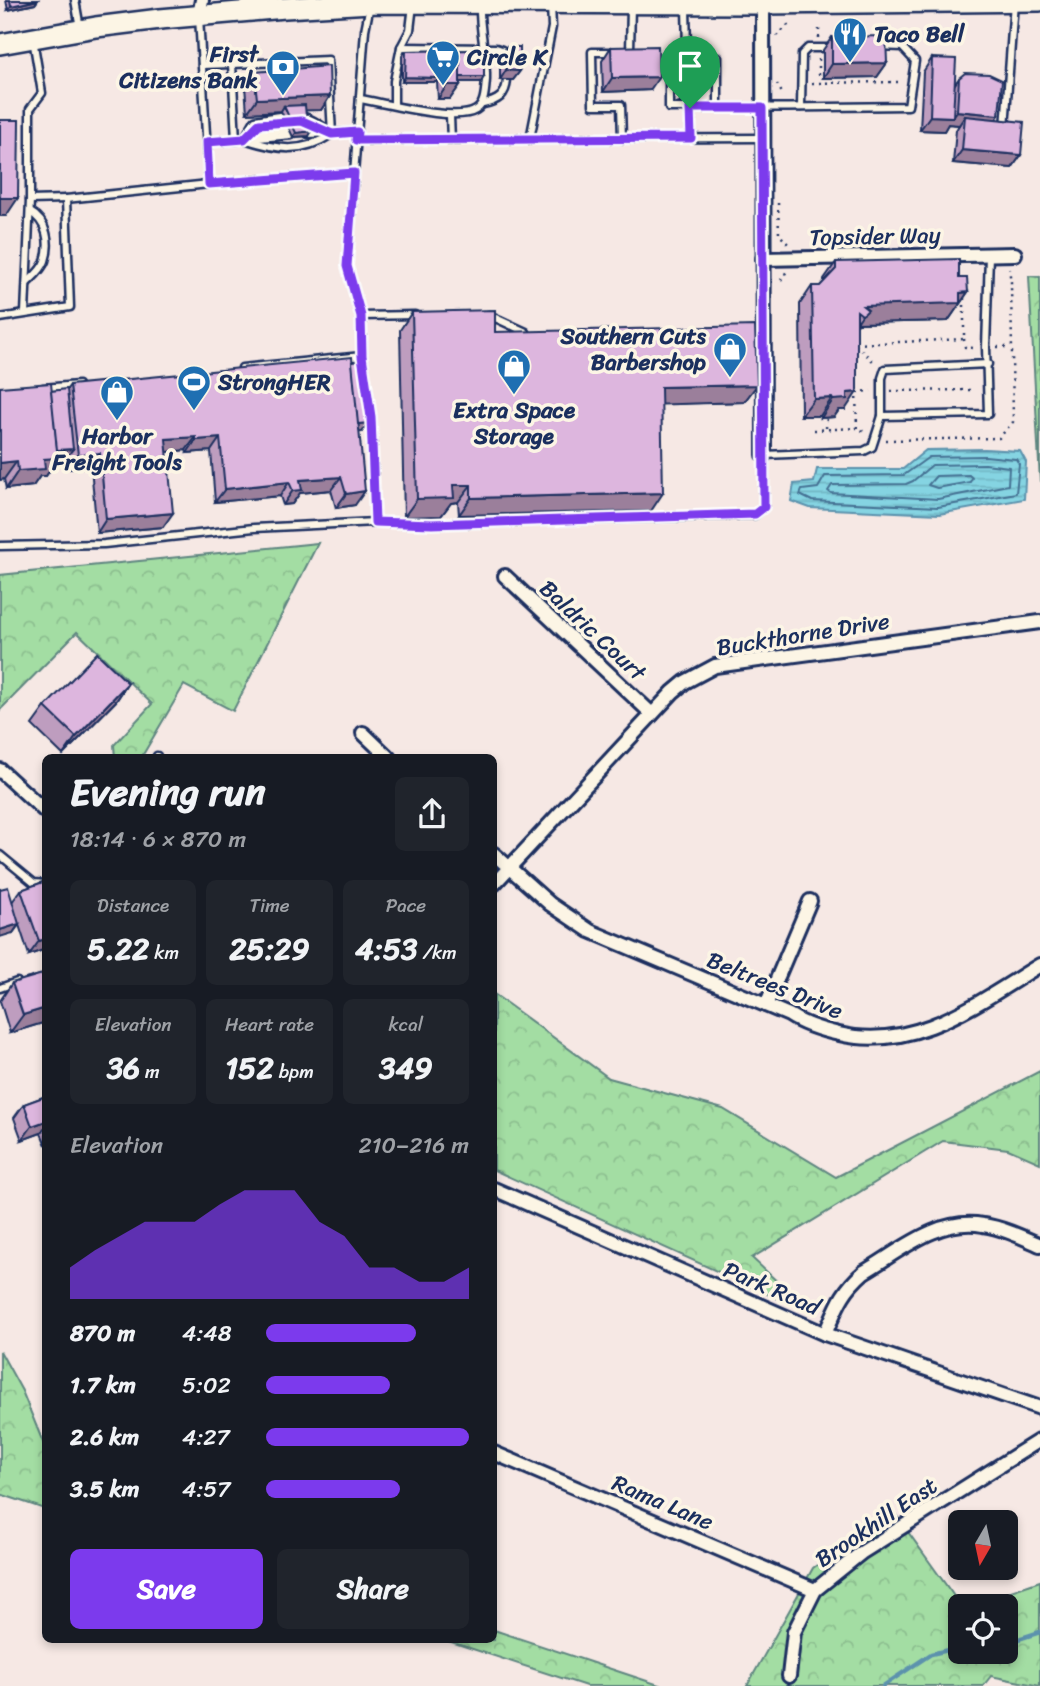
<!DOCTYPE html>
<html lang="en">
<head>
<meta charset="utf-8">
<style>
  body { margin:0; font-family:Sriracha,sans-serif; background:#20242c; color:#f1f3f6; height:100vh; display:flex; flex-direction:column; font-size:26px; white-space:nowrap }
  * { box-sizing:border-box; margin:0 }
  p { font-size:23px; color:#9ea1a6 }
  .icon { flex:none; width:38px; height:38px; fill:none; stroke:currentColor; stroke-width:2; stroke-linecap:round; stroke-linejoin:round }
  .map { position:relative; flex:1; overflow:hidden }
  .details { position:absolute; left:42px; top:754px; width:455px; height:889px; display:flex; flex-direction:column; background:#171b24; border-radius:10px; box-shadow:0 4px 10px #0003 }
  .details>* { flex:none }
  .needle { width:46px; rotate:189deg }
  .fabs { position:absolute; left:948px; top:1510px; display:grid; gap:14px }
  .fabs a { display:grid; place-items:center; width:70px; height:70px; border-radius:10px; background:#171b24; box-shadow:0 4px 10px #0003; font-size:35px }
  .pin { position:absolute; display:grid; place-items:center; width:60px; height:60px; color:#fff; margin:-72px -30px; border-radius:50% 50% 50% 0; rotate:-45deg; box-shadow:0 0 7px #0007 }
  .pin .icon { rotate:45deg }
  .round { display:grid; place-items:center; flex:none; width:74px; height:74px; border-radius:10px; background:#20242c }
  .headline { display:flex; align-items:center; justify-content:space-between; height:119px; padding:0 28px }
  h1 { font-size:38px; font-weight:700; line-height:52px }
  .figures { display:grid; grid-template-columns:repeat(3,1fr); gap:10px; height:119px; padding:7px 28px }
  .figures div { display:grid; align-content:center; border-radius:10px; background:#20242c; text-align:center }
  .figures b { font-size:30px; font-weight:700 }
  .figures small { font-size:19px; font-weight:400 }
  .figures p { font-size:19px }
  .chart { height:196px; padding:14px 28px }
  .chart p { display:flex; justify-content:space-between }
  .chart svg { width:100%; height:126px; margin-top:7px; fill:#7c3aed; opacity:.7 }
  .cta { display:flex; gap:14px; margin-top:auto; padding:14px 28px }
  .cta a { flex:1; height:80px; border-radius:10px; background:#7c3aed; color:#fff; font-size:28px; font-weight:700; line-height:80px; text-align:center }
  .cta a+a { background:#20242c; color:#f1f3f6 }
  ul { padding:0 28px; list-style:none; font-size:23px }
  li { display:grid; grid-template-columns:112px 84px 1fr; align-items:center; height:52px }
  li i { height:18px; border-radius:9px; background:#7c3aed }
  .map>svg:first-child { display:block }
  .forest { fill:url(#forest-crowns); stroke:#5f8680; stroke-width:2 }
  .water { fill:url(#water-rules); stroke:#5b92ad; stroke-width:2 }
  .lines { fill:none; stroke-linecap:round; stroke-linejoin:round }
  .shore { stroke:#457193; stroke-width:2 }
  .stream { stroke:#5b92ad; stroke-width:4.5 }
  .service-casing { stroke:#1b2f5e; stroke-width:11 }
  .minor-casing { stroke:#1b2f5e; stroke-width:18 }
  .primary-casing { stroke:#1b2f5e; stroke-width:24 }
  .path { stroke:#1b2f5e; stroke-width:2.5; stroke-dasharray:2 5; stroke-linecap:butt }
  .service { stroke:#fcf5e5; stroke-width:6 }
  .minor { stroke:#fcf5e5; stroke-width:12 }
  .primary { stroke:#fcf5e5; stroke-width:19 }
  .wall { fill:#be9dbf; stroke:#1b2f5e; stroke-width:2 }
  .shaded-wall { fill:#9b7f9b; stroke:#1b2f5e; stroke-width:2 }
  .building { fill:#ddb6de; stroke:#1b2f5e; stroke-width:2 }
  .route-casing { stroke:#fff; stroke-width:14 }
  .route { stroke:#7c3aed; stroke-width:9 }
  .labels { text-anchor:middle; stroke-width:7; stroke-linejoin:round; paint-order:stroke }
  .poi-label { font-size:23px; font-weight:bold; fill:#1b2f5e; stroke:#fcf5e5; text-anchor:start }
  .street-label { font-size:23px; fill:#1b2f5e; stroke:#fcf5e5 }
</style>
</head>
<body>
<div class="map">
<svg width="1040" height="1686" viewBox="0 0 1040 1686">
  <defs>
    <pattern id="forest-crowns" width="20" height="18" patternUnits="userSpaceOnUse" patternTransform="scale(1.75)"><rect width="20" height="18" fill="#a3dda3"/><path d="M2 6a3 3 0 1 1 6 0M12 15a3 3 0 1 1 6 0" fill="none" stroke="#8cbe8f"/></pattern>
    <pattern id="water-rules" width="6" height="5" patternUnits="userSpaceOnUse" patternTransform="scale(1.75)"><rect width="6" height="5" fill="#85d4e2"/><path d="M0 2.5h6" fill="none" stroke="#72b6c4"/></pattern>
  </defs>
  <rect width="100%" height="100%" fill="#f6e8e4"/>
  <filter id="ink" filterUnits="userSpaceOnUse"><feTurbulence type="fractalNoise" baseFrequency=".0143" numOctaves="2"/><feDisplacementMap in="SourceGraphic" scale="14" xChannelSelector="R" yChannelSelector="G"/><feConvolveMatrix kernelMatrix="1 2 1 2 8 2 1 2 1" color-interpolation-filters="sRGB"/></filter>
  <g filter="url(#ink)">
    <g class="forest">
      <path d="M1029 276 1040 277V482Z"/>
      <path d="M318 543 233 711 184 685 141 758H115L114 745 152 704 77 632 0 710V575Z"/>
      <path d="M494 994 609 1078 723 1109 836 1177 1040 1071V1163L1008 1149 943 1141 752 1258 783 1287 776 1298 494 1170Z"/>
      <path d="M0 1351 22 1391 45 1447V1509L0 1494Z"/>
      <path d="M893 1511 961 1606V1652H1006V1606H967L1040 1581V1686L991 1676 983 1686H747L813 1568Z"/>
      <path d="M494 1630 662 1686H586L445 1640H494Z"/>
    </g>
    <path class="water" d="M985 449 1020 451 1026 462 1024 499 939 514 810 508 791 501 794 484 814 482 817 469H903L926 450Z"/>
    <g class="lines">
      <g class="shore">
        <path d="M985 456 1016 459 1019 464 1016 493 938 507 812 501 800 495 802 490 818 488 825 476 904 475 929 457Z"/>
        <path d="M985 464 1009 467 1008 485 938 499 831 493 828 491 832 485 906 484 913 481 932 465Z"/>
        <path d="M969 475 972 478 970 482 937 488 928 485 936 476Z"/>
      </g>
      <g class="stream">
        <path d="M1006 1643 1040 1632"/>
        <path d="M883 1686 931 1654 961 1647"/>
      </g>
      <g class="service-casing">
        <g id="service">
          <path d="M75 0 80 28"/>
          <path d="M370 5 365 30 347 266 361 316 362 356 371 417 375 522"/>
          <path d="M686 7 687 50"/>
          <path d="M401 47 496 48 502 50 507 56"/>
          <path d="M627 51H630L631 5"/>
          <path d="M617 52H592L593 105H621L622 139"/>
          <path d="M202 65 232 64"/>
          <path d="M360 99C385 103 456 123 476 110 485 105 485 90 486 80 487 55 479 31 480 6"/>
          <path d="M483 104C498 101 506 96 507 80"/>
          <path d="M394 105V81L401 47 410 30 413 5"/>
          <path d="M801 107 802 54 808 48H830"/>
          <path d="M690 108 691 138"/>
          <path d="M718 108V57L687 50 680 52 669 66V108C749 108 828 107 908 106L915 61 902 47 879 46"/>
          <path d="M450 116 451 140"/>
          <path d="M303 122 325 131"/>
          <path d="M1005 128 1014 2"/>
          <path d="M251 133 259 124 292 122"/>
          <path d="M308 134 357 132"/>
          <path d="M249 137 257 133 297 129"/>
          <path d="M244 139 255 120C291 114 303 109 332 134"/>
          <path d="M244 139C277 150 302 154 332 134"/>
          <path d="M248 139 292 135"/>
          <path d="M530 139 552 27 551 5"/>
          <path d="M236 140 232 64 328 60 332 134"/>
          <path d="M356 140 762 138"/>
          <path d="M207 142 238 140"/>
          <path d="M209 184 354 173"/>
          <path d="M30 200 66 199"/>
          <path d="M27 283C33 277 42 270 45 261 51 243 47 221 30 212"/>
          <path d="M25 313 30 200V109L42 93 33 39"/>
          <path d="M489 315 526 332"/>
          <path d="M361 316 415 315"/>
          <path d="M0 318 70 307 66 199 209 184 199 17"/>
          <path d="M988 364 885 369 882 378V416L988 414 986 347 989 255"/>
          <path d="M242 368 362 356"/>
          <path d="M43 388 78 385"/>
          <path d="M0 546 104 544 254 528 375 522 432 524 755 515 764 507V455L864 451 872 447 882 416"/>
          <path d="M156 758 157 756"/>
          <path d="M0 855 34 883 46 884"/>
          <path d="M0 988 17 982"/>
        </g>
      </g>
      <g class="minor-casing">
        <g id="minor">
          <path d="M763 0 764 455"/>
          <path d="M199 15 202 0"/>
          <path d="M763 259 1015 254"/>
          <path d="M505 576 652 714"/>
          <path d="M363 733 389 758"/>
          <path d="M0 770 46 812"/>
          <path d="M494 854 550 904 590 931 789 1015C804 1025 821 1030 839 1034 915 1052 977 1003 1040 965"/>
          <path d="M494 884 673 692 685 682 715 666 1040 622"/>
          <path d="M766 1005 810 901"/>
          <path d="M494 1189 825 1334 1040 1408"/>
          <path d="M825 1334C837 1307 841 1292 864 1272 900 1251 938 1217 983 1225 1003 1228 1022 1237 1040 1245"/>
          <path d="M494 1453 815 1590"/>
          <path d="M789 1676 794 1632 815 1590 861 1553 1040 1440"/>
        </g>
      </g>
      <g class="primary-casing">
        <path id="primary" d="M0 44 96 27 160 19 285 8 371 3 762 4 1040 1"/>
      </g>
      <g class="path">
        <path d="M777 36 789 24"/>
        <path d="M819 38V24"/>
        <path d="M819 59V80"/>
        <path d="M812 83 900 82"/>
        <path d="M777 84 782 93"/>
        <path d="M778 203 779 234 789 245"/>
        <path d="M781 280 787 271"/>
        <path d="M964 339 965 347 973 348"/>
        <path d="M856 344 964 339V297"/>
        <path d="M856 345 876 364"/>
        <path d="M997 347H1011"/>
        <path d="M856 391 857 428 865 432"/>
        <path d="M891 391 971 390"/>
        <path d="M857 392 871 391"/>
        <path d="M826 428 827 418"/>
        <path d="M814 430 857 428"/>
        <path d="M886 440 999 438 1013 422 1011 282 1009 269"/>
      </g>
      <use href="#service" class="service"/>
      <use href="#minor" class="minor"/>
      <use href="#primary" class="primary"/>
    </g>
    <g class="wall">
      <path d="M6 0H38L35 4 8 10Z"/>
      <path d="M832 37 887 63 877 77 823 78V50Z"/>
      <path d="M507 47 520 71 513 80H500V56Z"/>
      <path d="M611 47 650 90 603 92 602 61Z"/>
      <path d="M484 50 481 82H460V85L450 99H438L437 82H402V56L406 51Z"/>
      <path d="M932 58 955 84 959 78 996 119 1021 155 1012 168 953 163 956 130 959 125 948 124 944 131 920 130 923 72Z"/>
      <path d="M687 59 699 94 693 103 680 102V68Z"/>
      <path d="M254 72 330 96 321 110H305L309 136 293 137 281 111 247 113 245 85Z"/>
      <path d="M836 262 959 278 968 292 948 321 858 323 857 325 845 410H839L834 417 821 418 820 416H801L800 304 812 286H820L824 282V279Z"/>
      <path d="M412 312 495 332 757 385 744 402 661 404 651 511 459 515 458 502 451 503 441 516 404 517 400 330Z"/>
      <path d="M70 385 362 432H359L355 505 336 508 331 490 300 493 292 504 283 505 280 496 215 502 211 451 187 453 186 450 167 452 163 527 97 533 91 467 68 469 67 457 57 459 46 476H40L33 486 6 489 4 479 0 480V387L51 391 67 389Z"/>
      <path d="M128 683 116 701 63 755 32 725 45 707Z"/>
      <path d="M46 881V949L29 955 19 925 13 933 12 902 21 890Z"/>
      <path d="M46 973V1022L10 1033 0 1001 12 983Z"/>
      <path d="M46 1096V1145L41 1133 22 1140 14 1118 24 1104Z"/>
    </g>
    <g class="shaded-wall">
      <path d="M38 0 35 4 8 10 11 6Z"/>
      <path d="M887 63 877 77 823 78 832 64Z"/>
      <path d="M506 70 520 71 513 80H500Z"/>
      <path d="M405 77 440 78 437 82H402Z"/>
      <path d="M453 77H484L481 82H450Z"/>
      <path d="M659 77 650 90 603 92 612 78Z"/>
      <path d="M447 85H460L450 99H438Z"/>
      <path d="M686 93 699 94 693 103 680 102Z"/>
      <path d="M330 96 321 110 286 111 284 106 281 111 247 113 257 99Z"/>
      <path d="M957 111 999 115 990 129 965 116 959 125 948 124 944 131 920 130 930 116 953 117Z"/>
      <path d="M312 131 309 136 293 137 296 133Z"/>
      <path d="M962 150 1021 155 1012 168 953 163Z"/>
      <path d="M0 198H18L6 216H0Z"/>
      <path d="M968 292 948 321 858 323 850 333 862 315 863 306Z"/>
      <path d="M757 385 744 402 648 405 661 387Z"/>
      <path d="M857 392 845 410H839L834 417 821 418 833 400 847 393Z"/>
      <path d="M832 398 820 416H801L814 399Z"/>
      <path d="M369 423 362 432 349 433 355 424Z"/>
      <path d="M196 437 186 450 157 453 166 439Z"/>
      <path d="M220 438 211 451 187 453 196 440Z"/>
      <path d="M73 449 66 458 57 459 46 476H40L33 486 6 489 18 471 50 451Z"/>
      <path d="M100 453 91 467 68 469 78 455Z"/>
      <path d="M17 461 4 479 0 480V463Z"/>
      <path d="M341 477 331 490 300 493 292 504 283 505 300 480Z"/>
      <path d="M289 482 280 496 215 502 225 489Z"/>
      <path d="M453 485H471L458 502 451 503 441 516 404 517 417 499Z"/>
      <path d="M365 491 355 505 336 508 346 494Z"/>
      <path d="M663 493 651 511 459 515 471 498Z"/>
      <path d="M173 513 163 527 97 533 106 519Z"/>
      <path d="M128 683 116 701 63 755 76 737Z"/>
      <path d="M19 924 13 933 0 937V930Z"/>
      <path d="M46 939V949L29 955 39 941Z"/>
      <path d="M46 1008V1022L10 1033 23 1015Z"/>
      <path d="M46 1121V1127L41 1133 22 1140 32 1126Z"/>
    </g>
    <g class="building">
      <path d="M10 0H37L11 6Z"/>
      <path d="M886 36 887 63 832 64V37Z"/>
      <path d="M658 46 659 77 612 78 611 47Z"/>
      <path d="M507 47H520V71L506 70Z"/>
      <path d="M484 50V77H460V55H446L439 64 440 78 405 77 406 51Z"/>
      <path d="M446 55H460V85H447Z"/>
      <path d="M932 58 956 59 953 117 930 116Z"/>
      <path d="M687 59H700L699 94 686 93Z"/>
      <path d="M329 66 330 96 257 99 254 72Z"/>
      <path d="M965 73 989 74 1002 80 999 115 957 111 959 78Z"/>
      <path d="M305 105 306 117 312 131 296 133 284 106Z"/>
      <path d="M965 116 1024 122 1021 155 962 150Z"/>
      <path d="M0 120H19L18 198H0Z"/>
      <path d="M959 259V278H967L968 292 960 293V303L863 306 868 310 865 313 862 315 857 311V392L847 393V399L833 400 832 398 814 399 812 286H820L836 269V262Z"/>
      <path d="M495 310V332L755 326 757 385 661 387 663 493 471 498V485H453L454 498 417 499 412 312Z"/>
      <path d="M352 357 365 491 346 494 341 477 300 480 302 490 293 491 289 482 225 489 220 438 196 440V437L166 439 173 513 106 519 100 453 78 455 70 385Z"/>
      <path d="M363 361 369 423 358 424 352 362Z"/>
      <path d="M51 383 58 458 44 459 45 469 18 471 17 461 0 463V387Z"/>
      <path d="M67 389 73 449 57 450 51 391Z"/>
      <path d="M97 653 128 683 76 737 45 707Z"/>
      <path d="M46 881V939L39 941 21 890Z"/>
      <path d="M8 887 19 924 0 930V889Z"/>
      <path d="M46 973V1008L23 1015 12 983Z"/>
      <path d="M46 1096V1121L32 1126 24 1104Z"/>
    </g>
  </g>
  <g class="lines" filter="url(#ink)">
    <g class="route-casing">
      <path id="route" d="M690 108H762L764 507 755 514 432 524 375 522 371 417 362 356 361 316 347 266 354 173 209 184 207 142 244 139 259 124 302 121 332 134 357 132 356 140 691 138Z"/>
    </g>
    <use href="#route" class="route"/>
  </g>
  <defs>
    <g id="restaurant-pin" transform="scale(1.75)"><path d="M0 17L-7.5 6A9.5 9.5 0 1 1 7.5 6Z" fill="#1f6fb2" stroke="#fcf5e5"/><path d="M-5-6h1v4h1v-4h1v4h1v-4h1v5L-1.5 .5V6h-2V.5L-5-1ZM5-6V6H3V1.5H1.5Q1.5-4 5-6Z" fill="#fff"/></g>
    <g id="supermarket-pin" transform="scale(1.75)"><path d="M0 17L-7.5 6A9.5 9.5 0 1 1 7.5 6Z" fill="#1f6fb2" stroke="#fcf5e5"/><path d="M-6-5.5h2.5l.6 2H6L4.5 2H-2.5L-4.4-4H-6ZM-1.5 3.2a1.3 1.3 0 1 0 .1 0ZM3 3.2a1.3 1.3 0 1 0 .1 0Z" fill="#fff"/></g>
    <g id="bank-pin" transform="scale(1.75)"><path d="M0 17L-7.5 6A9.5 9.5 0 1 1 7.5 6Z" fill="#1f6fb2" stroke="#fcf5e5"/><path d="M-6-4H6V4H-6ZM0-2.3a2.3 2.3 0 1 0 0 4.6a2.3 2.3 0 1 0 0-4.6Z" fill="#fff"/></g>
    <g id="shop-pin" transform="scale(1.75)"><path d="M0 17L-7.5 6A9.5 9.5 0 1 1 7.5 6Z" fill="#1f6fb2" stroke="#fcf5e5"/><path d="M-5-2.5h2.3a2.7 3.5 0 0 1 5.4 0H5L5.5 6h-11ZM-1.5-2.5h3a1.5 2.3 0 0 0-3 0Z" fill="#fff"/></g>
    <g id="stadium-pin" transform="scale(1.75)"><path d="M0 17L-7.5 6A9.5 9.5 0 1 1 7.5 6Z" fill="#1f6fb2" stroke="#fcf5e5"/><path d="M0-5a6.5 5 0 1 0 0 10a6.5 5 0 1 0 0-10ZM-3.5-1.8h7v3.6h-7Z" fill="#fff"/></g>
  </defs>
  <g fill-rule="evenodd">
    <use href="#restaurant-pin" x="850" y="34"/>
    <use href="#supermarket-pin" x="443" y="57"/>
    <use href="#bank-pin" x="283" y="67"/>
    <use href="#shop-pin" x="730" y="349"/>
    <use href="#shop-pin" x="514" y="366"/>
    <use href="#stadium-pin" x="194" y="382"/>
    <use href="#shop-pin" x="117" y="392"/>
  </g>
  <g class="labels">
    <g class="poi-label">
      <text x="874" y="42">Taco Bell</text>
      <text x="258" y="62" text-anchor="end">First<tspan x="258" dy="26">Citizens Bank</tspan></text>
      <text x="467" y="65">Circle K</text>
      <text x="706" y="344" text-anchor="end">Southern Cuts<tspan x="706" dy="26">Barbershop</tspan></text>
      <text x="218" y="390">StrongHER</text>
      <text x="514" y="418" text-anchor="middle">Extra Space<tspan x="514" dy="26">Storage</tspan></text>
      <text x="117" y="444" text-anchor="middle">Harbor<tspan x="117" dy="26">Freight Tools</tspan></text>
    </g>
    <g class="street-label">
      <text transform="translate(875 236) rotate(-1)" y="8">Topsider Way</text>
      <text transform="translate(593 630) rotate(43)" y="8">Baldric Court</text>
      <text transform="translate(803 634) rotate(-9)" y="8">Buckthorne Drive</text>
      <text transform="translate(775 985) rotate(22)" y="8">Beltrees Drive</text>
      <text transform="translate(772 1288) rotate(23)" y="8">Park Road</text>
      <text transform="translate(663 1502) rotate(23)" y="8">Rama Lane</text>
      <text transform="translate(876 1522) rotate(-34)" y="8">Brookhill East</text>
    </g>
  </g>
</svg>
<div class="fabs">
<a><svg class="needle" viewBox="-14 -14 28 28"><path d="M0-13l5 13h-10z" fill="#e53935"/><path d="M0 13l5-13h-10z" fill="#9ea1a6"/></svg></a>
<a><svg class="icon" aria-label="locate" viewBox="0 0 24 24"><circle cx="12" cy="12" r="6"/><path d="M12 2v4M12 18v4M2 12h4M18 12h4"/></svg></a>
</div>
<div class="pin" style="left:690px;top:108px;background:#1e9e55"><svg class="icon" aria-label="arrive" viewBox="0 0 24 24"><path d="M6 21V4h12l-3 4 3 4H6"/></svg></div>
<section class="details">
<div class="headline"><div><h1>Evening run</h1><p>18:14 · 6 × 870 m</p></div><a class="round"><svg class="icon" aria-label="share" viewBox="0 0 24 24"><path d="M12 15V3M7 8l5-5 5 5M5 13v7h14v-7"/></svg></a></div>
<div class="figures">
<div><p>Distance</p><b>5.22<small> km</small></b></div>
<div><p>Time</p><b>25:29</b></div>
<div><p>Pace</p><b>4:53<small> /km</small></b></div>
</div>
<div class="figures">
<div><p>Elevation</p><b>36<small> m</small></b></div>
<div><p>Heart rate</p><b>152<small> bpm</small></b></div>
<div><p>kcal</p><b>349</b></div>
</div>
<div class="chart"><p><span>Elevation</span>210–216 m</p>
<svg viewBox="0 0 160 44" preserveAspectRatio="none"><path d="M0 44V33L10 27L20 22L30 17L40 17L50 17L60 11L70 6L80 6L90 6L100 17L110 22L120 33L130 33L140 38L150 38L160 33V44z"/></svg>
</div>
<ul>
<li><b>870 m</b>4:48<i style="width:74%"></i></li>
<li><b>1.7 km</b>5:02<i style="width:61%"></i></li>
<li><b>2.6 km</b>4:27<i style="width:100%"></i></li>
<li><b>3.5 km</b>4:57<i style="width:66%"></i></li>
</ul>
<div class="cta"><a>Save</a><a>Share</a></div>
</section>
</div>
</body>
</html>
